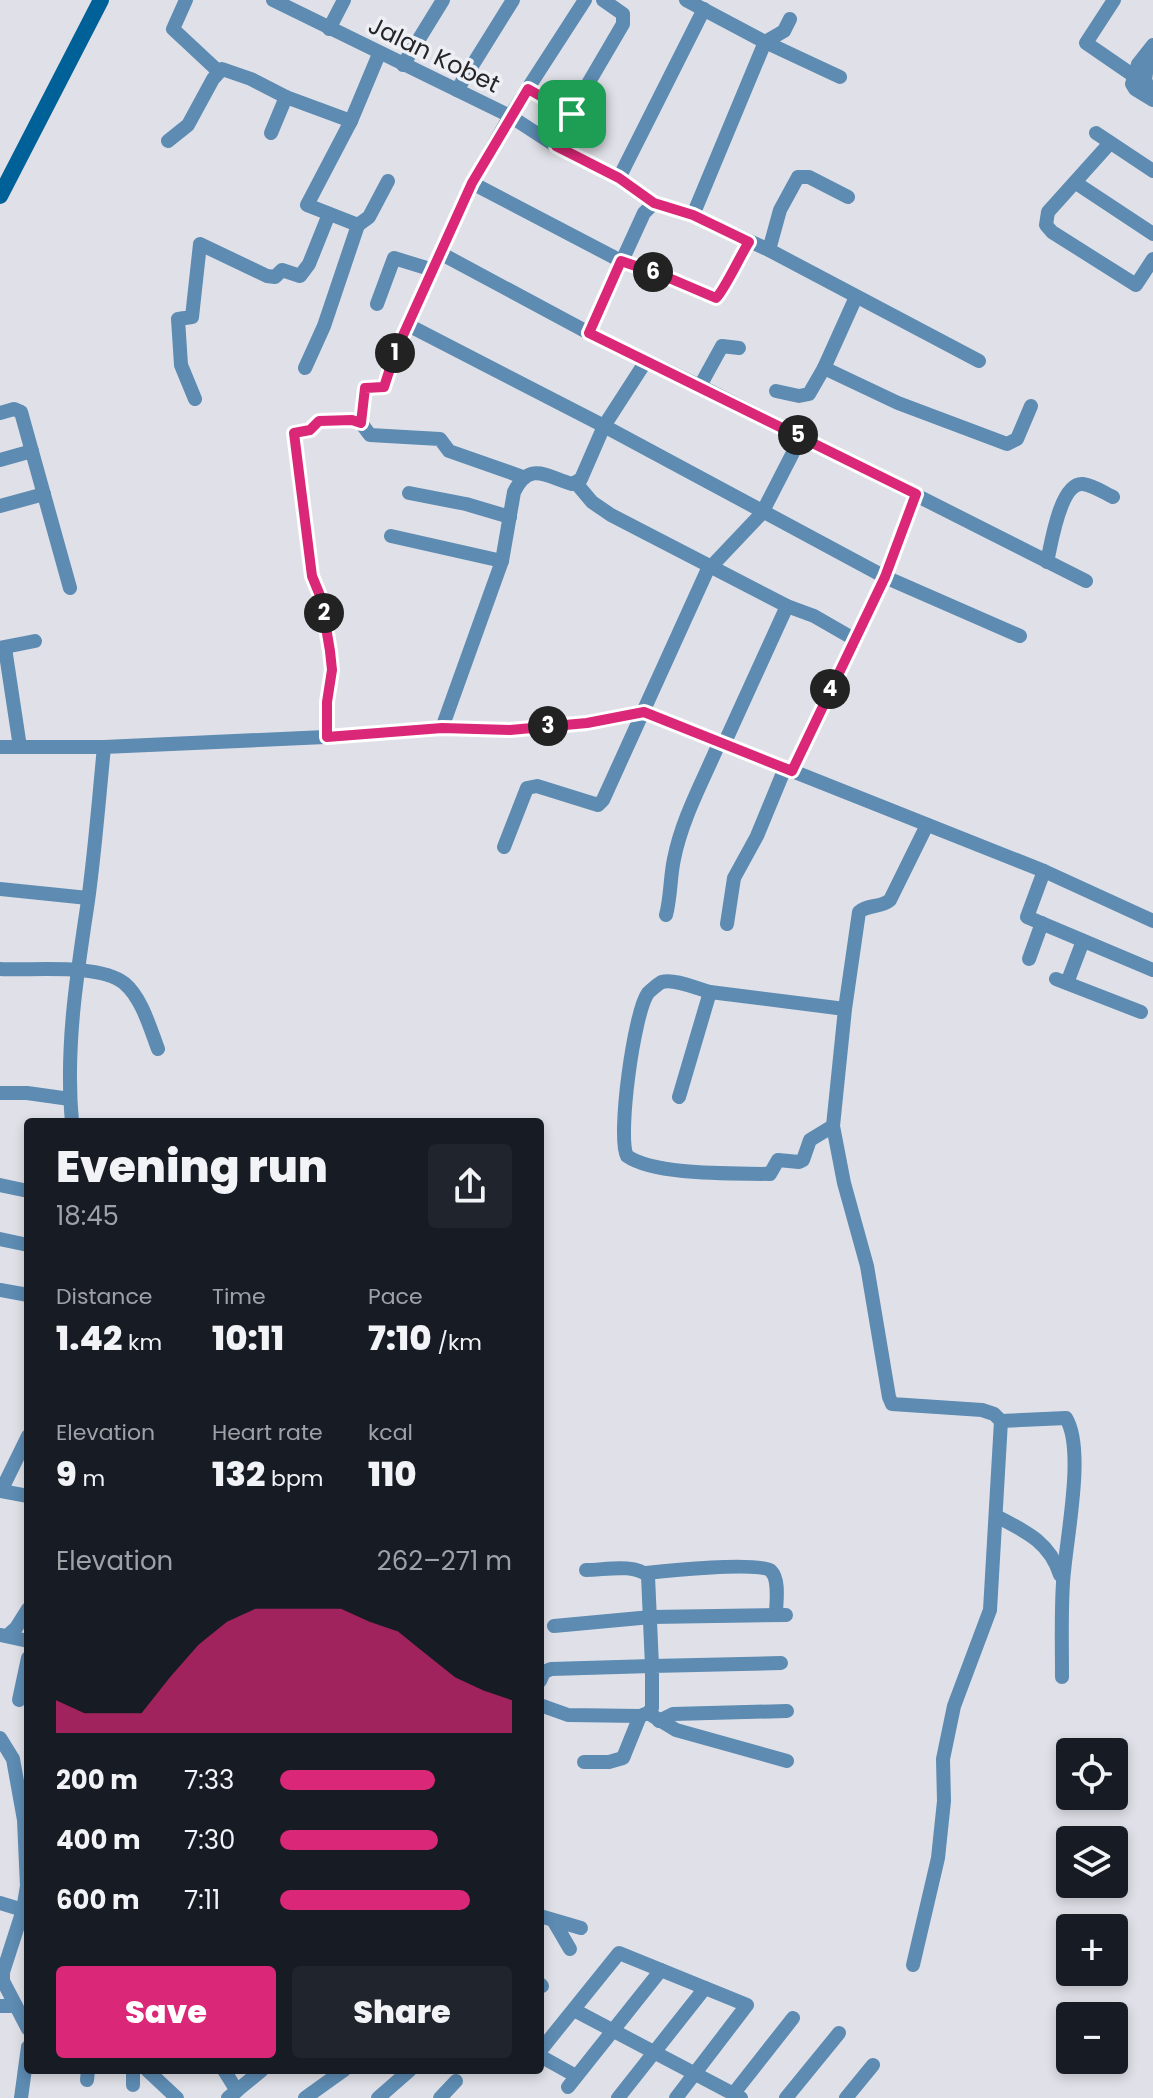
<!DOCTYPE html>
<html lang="en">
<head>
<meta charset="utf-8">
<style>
  body { margin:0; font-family:Poppins,sans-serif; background:#20242c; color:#f1f3f6; height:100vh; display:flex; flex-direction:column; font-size:30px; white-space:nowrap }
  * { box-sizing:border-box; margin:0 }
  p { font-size:26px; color:#9ea1a6 }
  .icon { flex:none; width:44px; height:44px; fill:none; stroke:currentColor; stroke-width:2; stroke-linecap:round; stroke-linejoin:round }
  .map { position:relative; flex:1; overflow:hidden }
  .side { position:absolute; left:24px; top:1118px; width:520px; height:956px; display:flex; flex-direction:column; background:#171b24; border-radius:8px; box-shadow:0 4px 12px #0003 }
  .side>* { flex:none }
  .tools { position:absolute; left:1056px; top:1738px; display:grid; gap:16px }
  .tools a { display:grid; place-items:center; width:72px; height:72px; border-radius:8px; background:#171b24; box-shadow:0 4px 12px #0003; font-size:40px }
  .pin { position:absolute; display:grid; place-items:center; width:68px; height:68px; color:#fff; margin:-34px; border-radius:16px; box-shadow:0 4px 12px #0006 }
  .km { position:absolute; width:40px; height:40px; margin:-20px; border-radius:50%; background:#222; color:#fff; font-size:22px; line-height:40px; text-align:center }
  .round { display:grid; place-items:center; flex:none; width:84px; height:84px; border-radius:8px; background:#20242c }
  .headline { display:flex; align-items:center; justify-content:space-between; height:136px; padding:0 32px }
  h1 { font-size:44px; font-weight:800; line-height:60px }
  .figures { display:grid; grid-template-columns:repeat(3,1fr); gap:12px; height:136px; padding:8px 32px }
  .figures div { display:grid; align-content:center }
  .figures b { font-size:34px; font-weight:800 }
  .figures small { font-size:22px; font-weight:400 }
  .figures p { font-size:22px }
  .chart { height:224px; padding:16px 32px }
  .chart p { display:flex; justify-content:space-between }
  .chart svg { width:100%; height:144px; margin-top:8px; fill:#db2777; opacity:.7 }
  .cta { display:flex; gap:16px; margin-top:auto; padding:16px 32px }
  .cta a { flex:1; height:92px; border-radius:8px; background:#db2777; color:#fff; font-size:32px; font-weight:800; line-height:92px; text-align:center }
  .cta a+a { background:#20242c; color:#f1f3f6 }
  ul { padding:0 32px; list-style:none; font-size:26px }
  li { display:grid; grid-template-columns:128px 96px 1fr; align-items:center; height:60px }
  li i { height:20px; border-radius:10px; background:#db2777 }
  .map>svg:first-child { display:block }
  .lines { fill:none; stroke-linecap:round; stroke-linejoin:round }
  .street { stroke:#5d8bb2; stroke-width:14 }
  .secondary { stroke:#006098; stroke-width:16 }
  .route-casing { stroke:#fff; stroke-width:16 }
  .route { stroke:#db2777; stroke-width:10 }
  .labels { text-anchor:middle; stroke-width:7; stroke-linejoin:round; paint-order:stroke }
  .street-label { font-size:24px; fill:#252528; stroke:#edeff5 }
</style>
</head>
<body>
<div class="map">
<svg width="1153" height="2098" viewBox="0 0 1153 2098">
  <rect width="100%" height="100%" fill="#e0e1e8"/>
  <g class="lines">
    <g class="street">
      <path d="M186 0 173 29 218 71"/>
      <path d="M273 0 510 116 556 146 619 178 654 203 644 213 589 333"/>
      <path d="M585 0 510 116 472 183 440 253 589 333 700 386 1086 581"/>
      <path d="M686 0 765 42 840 77"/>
      <path d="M1114 0 1086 43 1134 76"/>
      <path d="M329 29 344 0"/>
      <path d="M1153 45 1138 64 1132 84 1135 89 1153 100"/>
      <path d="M1149 52 1145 80 1153 97"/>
      <path d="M403 65 443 0"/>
      <path d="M528 89 572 114"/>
      <path d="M457 90 513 0"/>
      <path d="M271 133 286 97 351 121"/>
      <path d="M1096 133 1153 171"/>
      <path d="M168 141 188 125 213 79 222 69 251 79 286 97"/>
      <path d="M1110 143 1048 212 1046 225 1052 232 1136 285 1153 259"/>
      <path d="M556 146 582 94 623 24V14L603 0"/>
      <path d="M619 178 704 9"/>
      <path d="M472 183 621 261 662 275 716 298C724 291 741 255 749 242"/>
      <path d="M1076 183 1153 234"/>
      <path d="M654 203 693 215 769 250 979 361"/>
      <path d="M693 215 765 42 784 31 790 19"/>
      <path d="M358 225 369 217 388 181"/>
      <path d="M769 250 780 210 798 177H809L848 197"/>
      <path d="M856 297 824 368 898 403 1007 444 1017 439 1031 406"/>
      <path d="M377 304 394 258 433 270 440 253"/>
      <path d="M408 325 433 270"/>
      <path d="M305 368 324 326 358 225 307 205 351 121 379 54"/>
      <path d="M700 386 722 346 739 348"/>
      <path d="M776 391 799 396 809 394 824 368"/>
      <path d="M195 399 181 365 178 319 192 317 200 244 267 276 275 277 282 270 300 276 309 264 329 214"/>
      <path d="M0 413 14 409 21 412 70 588"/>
      <path d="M361 423 370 435 440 439 449 451 523 477"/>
      <path d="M0 460 32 451"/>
      <path d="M576 483 592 502 611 515 787 606 814 616 854 639"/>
      <path d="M409 493 466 504 510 517"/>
      <path d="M0 506 44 494"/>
      <path d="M391 536 502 561"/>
      <path d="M1047 562C1051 545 1060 482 1083 484 1093 485 1104 493 1113 497"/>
      <path d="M0 648 35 641"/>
      <path d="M5 648 20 747"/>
      <path d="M442 728 502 561 514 492C530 460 547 477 572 484L581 479 604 426 646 361"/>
      <path d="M327 737V702L332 670 330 651 321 598 312 576 294 433 310 430 319 421 352 420 361 423 365 388 384 387 395 353 408 325 604 426 885 577 1020 636"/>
      <path d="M725 742 787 606"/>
      <path d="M0 747H104L325 737 442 728 510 730 587 723 644 712 1044 871"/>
      <path d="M792 771 885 577 916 494"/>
      <path d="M504 847 527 788 537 786 598 805 603 800 707 571 762 513 801 437"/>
      <path d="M0 889 88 898"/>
      <path d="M666 915C671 896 670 877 674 859 682 818 704 779 720 741"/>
      <path d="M1153 921 1044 871 1027 917 1153 970"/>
      <path d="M727 924 734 878 757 836 785 768"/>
      <path d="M1029 959 1042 923"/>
      <path d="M0 969C33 971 98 963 124 983 142 998 150 1028 158 1049"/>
      <path d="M1056 979 1141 1012"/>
      <path d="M1067 983 1083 941"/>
      <path d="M710 992C698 989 674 978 662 982 659 983 650 991 648 993 634 1012 617 1137 627 1156 656 1176 734 1173 770 1174L778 1160 799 1162 803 1160 810 1140 833 1126"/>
      <path d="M0 1093H27L70 1099"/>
      <path d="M679 1097 710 992 845 1009"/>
      <path d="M72 1122C65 1049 77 973 88 901 95 850 99 798 104 747"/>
      <path d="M0 1185 28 1191"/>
      <path d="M0 1239 28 1245"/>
      <path d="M0 1290 28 1295"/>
      <path d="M1001 1421 1066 1418C1086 1451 1065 1543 1063 1583 1061 1614 1062 1646 1062 1677"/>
      <path d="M28 1436 1 1491 28 1496"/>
      <path d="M996 1516C1025 1531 1050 1542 1060 1575"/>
      <path d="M646 1573C664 1571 761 1561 771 1571 780 1580 776 1603 776 1614"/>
      <path d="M554 1626 651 1617 786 1615"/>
      <path d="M1 1635 28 1641"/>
      <path d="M7 1636 16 1628 28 1609"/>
      <path d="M540 1681 544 1672 551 1669 652 1666 648 1576C634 1563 605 1570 586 1570"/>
      <path d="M19 1700 28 1658"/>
      <path d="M540 1705 568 1715 640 1716 648 1713 652 1708V1666L781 1663"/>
      <path d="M648 1713 676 1730 787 1761"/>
      <path d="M659 1721 673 1714 787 1711"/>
      <path d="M0 1738 13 1759 24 1820 27 1886 23 1910 3 1972V1981L28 2029"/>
      <path d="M584 1762H609L623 1758 640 1716"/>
      <path d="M0 1903 23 1910"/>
      <path d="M540 1916 581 1928"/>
      <path d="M553 1920 570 1949"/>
      <path d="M913 1965 938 1858 944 1801 943 1759 954 1706 990 1610 1001 1421 994 1414 982 1410 892 1404 889 1397 867 1266 844 1183 833 1126 845 1009 859 912C868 904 881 908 890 900L927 825"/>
      <path d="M540 1984 542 1986"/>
      <path d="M0 2006H16"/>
      <path d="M574 2010 741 2098"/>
      <path d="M540 2051 619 1953 747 2005 676 2098"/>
      <path d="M540 2056 576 2076"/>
      <path d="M133 2070V2085"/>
      <path d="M147 2070 177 2098"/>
      <path d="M224 2070 237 2091"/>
      <path d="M87 2080 88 2070"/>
      <path d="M568 2087 661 1970"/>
      <path d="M734 2093 793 2018"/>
      <path d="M21 2098 28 2047"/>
      <path d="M228 2098 262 2070"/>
      <path d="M305 2098 344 2070"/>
      <path d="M378 2098 410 2070"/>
      <path d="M440 2098 456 2081"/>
      <path d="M618 2098 705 1988"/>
      <path d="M786 2098 839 2033"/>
      <path d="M846 2098 873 2065"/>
    </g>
    <path class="secondary" d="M0 196 101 0"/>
  </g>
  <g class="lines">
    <g class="route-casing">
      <path id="route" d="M528 89 572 114 556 146 619 178 654 203 693 215 749 242C741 254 724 291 716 298L662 275 621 261 589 333 916 494 885 577 792 771 644 712 587 723 510 730 442 728 327 737V702L332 670 330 651 321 598 312 576 294 433 310 430 319 421 352 420 361 423 365 388 384 387 395 353 472 183Z"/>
    </g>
    <use href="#route" class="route"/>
  </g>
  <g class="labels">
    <g class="street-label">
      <text transform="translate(434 55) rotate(26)" y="8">Jalan Kobet</text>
    </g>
  </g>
</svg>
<div class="tools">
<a><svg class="icon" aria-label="locate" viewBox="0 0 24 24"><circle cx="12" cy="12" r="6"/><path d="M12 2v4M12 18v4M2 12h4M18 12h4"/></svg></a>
<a><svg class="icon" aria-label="layers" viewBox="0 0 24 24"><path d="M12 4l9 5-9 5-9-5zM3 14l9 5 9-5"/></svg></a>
<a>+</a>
<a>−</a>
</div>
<div class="pin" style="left:572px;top:114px;background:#1e9e55"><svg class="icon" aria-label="arrive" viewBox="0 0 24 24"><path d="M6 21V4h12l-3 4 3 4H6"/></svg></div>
<b class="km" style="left:395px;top:353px">1</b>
<b class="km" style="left:324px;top:613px">2</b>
<b class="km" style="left:548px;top:726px">3</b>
<b class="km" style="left:830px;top:689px">4</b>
<b class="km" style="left:798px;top:435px">5</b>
<b class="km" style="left:653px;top:272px">6</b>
<section class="side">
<div class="headline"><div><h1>Evening run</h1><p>18:45</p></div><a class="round"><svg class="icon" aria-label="share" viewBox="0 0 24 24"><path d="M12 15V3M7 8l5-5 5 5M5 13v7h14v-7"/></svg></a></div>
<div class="figures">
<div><p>Distance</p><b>1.42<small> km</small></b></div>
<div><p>Time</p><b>10:11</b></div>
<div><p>Pace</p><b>7:10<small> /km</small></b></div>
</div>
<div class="figures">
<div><p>Elevation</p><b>9<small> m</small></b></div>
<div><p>Heart rate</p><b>132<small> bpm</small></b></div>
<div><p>kcal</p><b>110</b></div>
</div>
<div class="chart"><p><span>Elevation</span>262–271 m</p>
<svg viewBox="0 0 160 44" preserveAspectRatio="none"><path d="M0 44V34L10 38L20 38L30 38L40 27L50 17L60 10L70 6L80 6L90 6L100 6L110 10L120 13L130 20L140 27L150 31L160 34V44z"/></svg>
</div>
<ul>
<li><b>200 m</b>7:33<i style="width:67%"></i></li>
<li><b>400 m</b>7:30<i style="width:68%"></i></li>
<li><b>600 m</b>7:11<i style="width:82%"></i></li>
</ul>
<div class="cta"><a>Save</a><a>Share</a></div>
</section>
</div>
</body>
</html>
